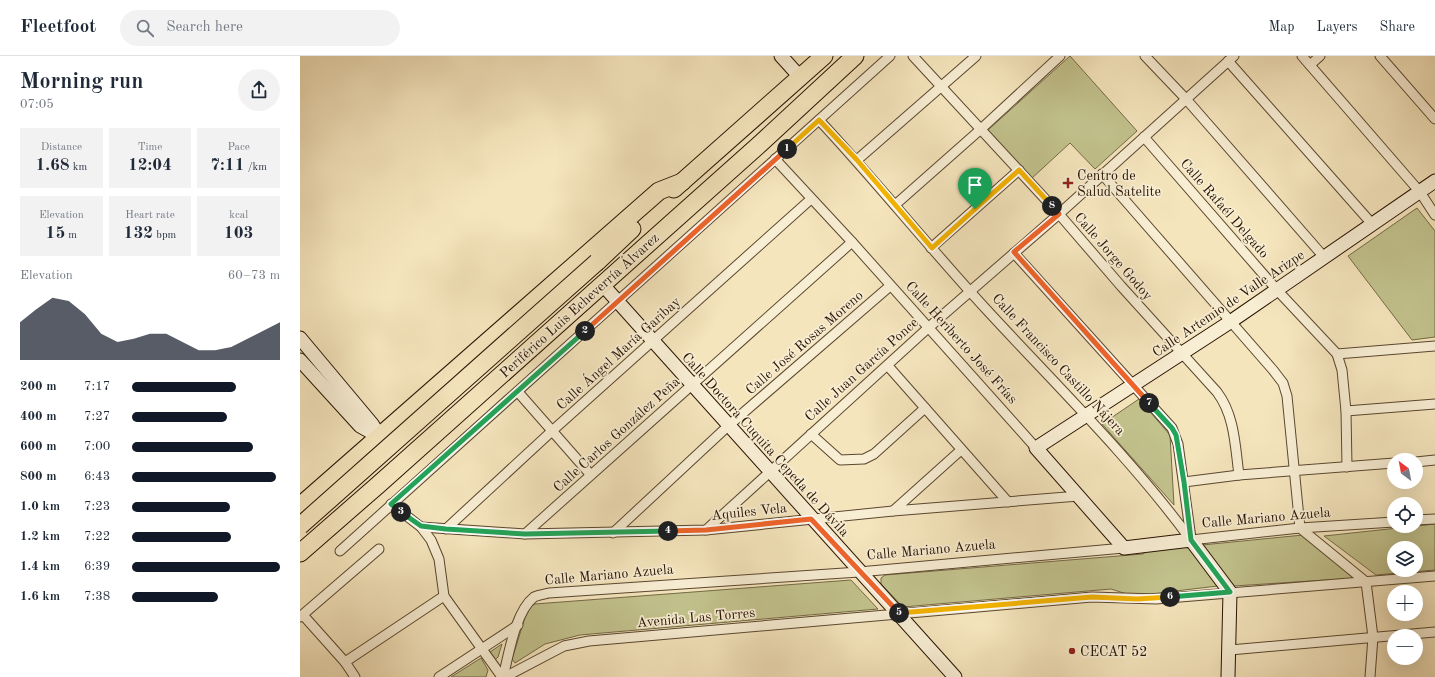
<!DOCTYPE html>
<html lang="en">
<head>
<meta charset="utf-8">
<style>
  body { margin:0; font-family:"Old Standard TT",serif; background:#f2f2f3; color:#1f2937; height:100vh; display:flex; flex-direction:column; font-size:15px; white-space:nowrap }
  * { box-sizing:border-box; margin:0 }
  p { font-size:13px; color:#747a83 }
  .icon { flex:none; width:22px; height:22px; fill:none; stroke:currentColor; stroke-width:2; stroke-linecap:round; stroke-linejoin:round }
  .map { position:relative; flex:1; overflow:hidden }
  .drawer { display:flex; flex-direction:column; background:#fff; width:300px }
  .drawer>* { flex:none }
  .needle { width:26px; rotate:328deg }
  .controls { position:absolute; left:1087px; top:397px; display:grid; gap:8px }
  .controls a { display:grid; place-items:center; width:36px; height:36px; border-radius:50%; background:#fff; box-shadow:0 4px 16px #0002; font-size:20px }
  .pin { position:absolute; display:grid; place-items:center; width:34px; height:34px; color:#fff; margin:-41px -17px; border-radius:50% 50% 50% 0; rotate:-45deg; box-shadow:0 0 4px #0007 }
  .pin .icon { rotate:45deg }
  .km { position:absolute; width:20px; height:20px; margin:-10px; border-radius:50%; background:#222; color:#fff; font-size:11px; line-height:20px; text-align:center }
  .round { display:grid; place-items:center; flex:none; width:42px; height:42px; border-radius:21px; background:#f2f2f3 }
  .overview { display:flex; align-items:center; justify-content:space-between; height:68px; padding:0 20px }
  h1 { font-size:22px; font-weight:700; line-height:30px }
  .metrics { display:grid; grid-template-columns:repeat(3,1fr); gap:6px; height:68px; padding:4px 20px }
  .metrics div { display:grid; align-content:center; border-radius:0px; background:#f2f2f3; text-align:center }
  .metrics b { font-size:17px; font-weight:700 }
  .metrics small { font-size:11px; font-weight:400 }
  .metrics p { font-size:11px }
  .chart { height:112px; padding:8px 20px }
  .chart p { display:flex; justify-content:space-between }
  .chart svg { width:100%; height:72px; margin-top:4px; fill:#111827; opacity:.7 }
  ul { padding:0 20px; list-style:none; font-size:13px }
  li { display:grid; grid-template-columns:64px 48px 1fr; align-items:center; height:30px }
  li i { height:10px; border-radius:5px; background:#111827 }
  header { display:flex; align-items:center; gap:24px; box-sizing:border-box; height:56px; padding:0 20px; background:#fff; border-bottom:1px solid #e0e1e3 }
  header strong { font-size:19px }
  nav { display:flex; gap:22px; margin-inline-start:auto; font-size:14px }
  .search { width:280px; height:36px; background:#f2f2f3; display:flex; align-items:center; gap:10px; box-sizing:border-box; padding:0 14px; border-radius:22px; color:#747a83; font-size:15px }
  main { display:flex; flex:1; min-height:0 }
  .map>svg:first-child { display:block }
  .green { fill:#c2c28d; stroke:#746a46; fill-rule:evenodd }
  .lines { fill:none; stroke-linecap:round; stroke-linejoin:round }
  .street-casing { stroke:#5a472f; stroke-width:11 }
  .secondary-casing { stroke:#271200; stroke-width:15 }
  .highway-casing { stroke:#271200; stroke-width:19 }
  .street { stroke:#f8eed4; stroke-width:9 }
  .secondary { stroke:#f8eed4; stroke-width:13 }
  .highway { stroke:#f5e5bd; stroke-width:17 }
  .highway-bridge-casing { stroke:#271200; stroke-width:19; stroke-linecap:butt }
  .highway-bridge { stroke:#f5e5bd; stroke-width:17 }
  .split-1-casing { stroke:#fff; stroke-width:8 }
  .split-2-casing { stroke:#fff; stroke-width:8 }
  .split-3-casing { stroke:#fff; stroke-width:8 }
  .split-4-casing { stroke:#fff; stroke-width:8 }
  .split-5-casing { stroke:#fff; stroke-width:8 }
  .split-6-casing { stroke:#fff; stroke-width:8 }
  .split-7-casing { stroke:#fff; stroke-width:8 }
  .split-8-casing { stroke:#fff; stroke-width:8 }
  .split-9-casing { stroke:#fff; stroke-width:8 }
  .split-1 { stroke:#f5b400; stroke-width:5 }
  .split-2 { stroke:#f0652b; stroke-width:5 }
  .split-3 { stroke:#22a559; stroke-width:5 }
  .split-4 { stroke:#22a559; stroke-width:5 }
  .split-5 { stroke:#f0652b; stroke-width:5 }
  .split-6 { stroke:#f5b400; stroke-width:5 }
  .split-7 { stroke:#22a559; stroke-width:5 }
  .split-8 { stroke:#f0652b; stroke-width:5 }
  .split-9 { stroke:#f5b400; stroke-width:5 }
  .poi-dot { fill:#8f2418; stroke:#f8eed4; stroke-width:1.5 }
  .labels { text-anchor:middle; stroke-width:3.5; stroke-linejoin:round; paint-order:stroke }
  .poi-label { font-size:14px; fill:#271200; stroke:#f8eed4; text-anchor:start }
  .street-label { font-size:14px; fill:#271200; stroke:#f8eed4 }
</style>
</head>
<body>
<header>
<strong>Fleetfoot</strong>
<div class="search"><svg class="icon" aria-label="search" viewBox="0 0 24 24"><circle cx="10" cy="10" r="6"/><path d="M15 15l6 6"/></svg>Search here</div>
<nav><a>Map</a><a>Layers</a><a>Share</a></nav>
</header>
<main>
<section class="drawer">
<div class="overview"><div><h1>Morning run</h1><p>07:05</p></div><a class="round"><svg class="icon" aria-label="share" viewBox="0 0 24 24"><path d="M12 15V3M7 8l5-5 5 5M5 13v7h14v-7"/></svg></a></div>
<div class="metrics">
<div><p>Distance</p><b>1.68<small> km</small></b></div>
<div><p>Time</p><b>12:04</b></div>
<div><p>Pace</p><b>7:11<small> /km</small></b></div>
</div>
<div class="metrics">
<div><p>Elevation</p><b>15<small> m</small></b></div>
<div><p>Heart rate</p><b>132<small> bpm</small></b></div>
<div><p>kcal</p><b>103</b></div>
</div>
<div class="chart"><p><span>Elevation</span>60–73 m</p>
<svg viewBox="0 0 160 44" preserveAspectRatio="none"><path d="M0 44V21L10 13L20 6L30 8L40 16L50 28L60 33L70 31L80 28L90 28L100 33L110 38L120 38L130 36L140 31L150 26L160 21V44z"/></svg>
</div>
<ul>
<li><b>200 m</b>7:17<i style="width:70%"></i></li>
<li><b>400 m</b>7:27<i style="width:64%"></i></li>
<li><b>600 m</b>7:00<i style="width:82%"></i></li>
<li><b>800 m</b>6:43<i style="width:97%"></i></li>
<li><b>1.0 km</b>7:23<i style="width:66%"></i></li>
<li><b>1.2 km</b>7:22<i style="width:67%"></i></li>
<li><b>1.4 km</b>6:39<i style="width:100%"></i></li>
<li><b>1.6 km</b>7:38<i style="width:58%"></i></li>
</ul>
</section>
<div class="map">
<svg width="1135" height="621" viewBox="0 0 1135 621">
  <rect width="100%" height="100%" fill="#f5e5bd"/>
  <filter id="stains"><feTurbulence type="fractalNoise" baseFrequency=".005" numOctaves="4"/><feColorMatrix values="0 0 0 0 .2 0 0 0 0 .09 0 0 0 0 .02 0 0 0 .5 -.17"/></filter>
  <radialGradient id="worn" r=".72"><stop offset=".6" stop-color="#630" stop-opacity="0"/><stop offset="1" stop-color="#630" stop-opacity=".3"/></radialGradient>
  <g class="green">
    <path d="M770 0 837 75 795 113 770 87 731 123 688 74Z"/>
    <path d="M1117 152 1135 175V281L1112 284 1048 200Z"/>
    <path d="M839 343 870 379 874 449 802 368Z"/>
    <path d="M1135 468V514L1076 519 1024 480ZM1094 492H1116V514H1094Z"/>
    <path d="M1003 479 1057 522 934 530 902 489Z"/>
    <path d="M886 489 918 530 833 540 811 533 603 551 581 528V522L585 519 843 498 851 492Z"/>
    <path d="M551 524 578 553 280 579 245 588 215 607 212 603 228 552 235 548Z"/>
    <path d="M202 588 198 601 195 604 190 596Z"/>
    <path d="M181 602 188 614 186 621H151Z"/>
  </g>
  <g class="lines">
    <g class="street-casing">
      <g id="street">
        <path d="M613 0 759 158 821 230 917 336C935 360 935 390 939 419"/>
        <path d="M845 0 886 43 1024 201"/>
        <path d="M1002 0 1120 136 1135 159"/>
        <path d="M1080 0 1135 63"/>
        <path d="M928 5 1073 169"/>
        <path d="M1010 9 1020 0"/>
        <path d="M519 64C576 125 628 190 685 252 754 327 831 402 891 484"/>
        <path d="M844 81 977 234 1037 298 1042 314 1046 355 1047 411"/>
        <path d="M475 103 552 186 736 392"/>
        <path d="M557 104 676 0"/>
        <path d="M802 118 973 314 983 327 987 340 1000 472 1066 526 1073 581 1070 621"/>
        <path d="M595 149 681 73 760 0"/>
        <path d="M631 192 719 114"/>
        <path d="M714 197 872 372 878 388 891 482"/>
        <path d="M1037 298 1135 290"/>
        <path d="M588 310 708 446"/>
        <path d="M218 336 290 418"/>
        <path d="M1046 355 1135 348"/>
        <path d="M511 378 540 404 564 403 574 398 625 352"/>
        <path d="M1116 406 1135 404"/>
        <path d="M884 426 939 419 1094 407"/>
        <path d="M91 448 121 471 131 484 139 503 144 540 202 621"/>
        <path d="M593 455 661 394"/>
        <path d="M1116 464 1135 463"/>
        <path d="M121 471 225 478 406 474 593 455 779 440"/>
        <path d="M146 473 252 375 511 143"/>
        <path d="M406 474 628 272 759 158 934 0"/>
        <path d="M313 477 428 370 590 230"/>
        <path d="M225 478 552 186"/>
        <path d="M891 484 1000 472 1094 466"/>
        <path d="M40 495 590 0"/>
        <path d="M3 559 45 606 55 621"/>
        <path d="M0 561 79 493"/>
        <path d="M930 594 1135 576"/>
        <path d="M45 606 144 540"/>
        <path d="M139 621 218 569"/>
        <path d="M203 621C209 598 215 556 234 541 238 539 245 538 249 537L559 516 824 492"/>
        <path d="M205 621 264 590 289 585 792 541 856 543 1135 520"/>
      </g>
    </g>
    <g class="secondary-casing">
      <g id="secondary">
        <path d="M481 0 500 21"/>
        <path d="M302 228 655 621"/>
        <path d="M0 282 72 368 80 381"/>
        <path d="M0 304 60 370 78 380"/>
        <path d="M928 621 930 536 891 484 824 492 736 392 930 266 1135 125"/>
      </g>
    </g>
    <g class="highway-casing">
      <g id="highway">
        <path d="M374 133 524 0"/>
        <path d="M297 206 332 173"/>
        <path d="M0 450 359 135 382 126"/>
        <path d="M0 497 78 429 461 87 555 0"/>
      </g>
    </g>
    <use href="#street" class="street"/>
    <use href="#secondary" class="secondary"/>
    <use href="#highway" class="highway"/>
    <g class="highway-bridge-casing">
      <path id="highway-bridge" d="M0 470 297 206"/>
    </g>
    <use href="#highway-bridge" class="highway-bridge"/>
  </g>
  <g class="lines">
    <g class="split-1-casing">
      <path id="split-1" d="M487 93 519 64 557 104 632 192 675 153"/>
    </g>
    <g class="split-2-casing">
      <path id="split-2" d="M285 275 487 93"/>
    </g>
    <g class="split-3-casing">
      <path id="split-3" d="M101 456 91 448 285 275"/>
    </g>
    <g class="split-4-casing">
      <path id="split-4" d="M101 456 121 470 146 473 225 478 368 475"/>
    </g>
    <g class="split-5-casing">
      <path id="split-5" d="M368 475 406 474 511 463 599 557"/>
    </g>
    <g class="split-6-casing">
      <path id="split-6" d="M599 557 792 541 837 543 870 541"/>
    </g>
    <g class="split-7-casing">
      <path id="split-7" d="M849 347 872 372 876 379 884 426 891 484 930 536 870 541"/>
    </g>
    <g class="split-8-casing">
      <path id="split-8" d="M752 150 759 158 714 196 849 347"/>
    </g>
    <g class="split-9-casing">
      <path id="split-9" d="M675 153 719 114 752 150"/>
    </g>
    <use href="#split-1" class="split-1"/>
    <use href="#split-2" class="split-2"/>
    <use href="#split-3" class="split-3"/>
    <use href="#split-4" class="split-4"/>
    <use href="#split-5" class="split-5"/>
    <use href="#split-6" class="split-6"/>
    <use href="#split-7" class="split-7"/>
    <use href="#split-8" class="split-8"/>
    <use href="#split-9" class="split-9"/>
  </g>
  <g class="poi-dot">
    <path d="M766 121h4v4h4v4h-4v4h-4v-4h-4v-4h4z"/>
    <circle cx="772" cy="595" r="4"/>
  </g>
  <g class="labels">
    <g class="poi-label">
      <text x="777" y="124">Centro de<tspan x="777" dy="16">Salud Satelite</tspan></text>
      <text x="780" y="600">CECAT 52</text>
    </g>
    <g class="street-label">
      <text transform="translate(925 152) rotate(49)" y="5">Calle Rafaél Delgado</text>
      <text transform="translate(814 200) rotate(49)" y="5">Calle Jorge Godoy</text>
      <text transform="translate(928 247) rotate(-34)" y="5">Calle Artemio de Valle Arizpe</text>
      <text transform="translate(279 249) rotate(-42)" y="5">Periférico Luis Echeverría Álvarez</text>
      <text transform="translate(504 286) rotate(-41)" y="5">Calle José Rosas Moreno</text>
      <text transform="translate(662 286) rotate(48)" y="5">Calle Heriberto José Frías</text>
      <text transform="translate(318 297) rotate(-42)" y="5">Calle Ángel María Garibay</text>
      <text transform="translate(759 308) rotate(47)" y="5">Calle Francisco Castillo Nájera</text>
      <text transform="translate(561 313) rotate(-42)" y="5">Calle Juan García Ponce</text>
      <text transform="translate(316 378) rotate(-42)" y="5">Calle Carlos González Peña</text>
      <text transform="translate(466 388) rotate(48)" y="5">Calle Doctora Cuquita Cepeda de Dávila</text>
      <text transform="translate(449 455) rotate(-6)" y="5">Aquiles Vela</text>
      <text transform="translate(966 461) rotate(-5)" y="5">Calle Mariano Azuela</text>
      <text transform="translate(631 493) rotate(-5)" y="5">Calle Mariano Azuela</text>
      <text transform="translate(309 518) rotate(-5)" y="5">Calle Mariano Azuela</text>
      <text transform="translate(396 561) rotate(-5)" y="5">Avenida Las Torres</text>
    </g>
  </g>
  <rect width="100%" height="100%" filter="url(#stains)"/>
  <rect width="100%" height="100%" fill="url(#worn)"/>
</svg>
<div class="controls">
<a><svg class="needle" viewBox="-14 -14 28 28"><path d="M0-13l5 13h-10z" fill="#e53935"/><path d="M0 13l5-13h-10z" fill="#747a83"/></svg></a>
<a><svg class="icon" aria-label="locate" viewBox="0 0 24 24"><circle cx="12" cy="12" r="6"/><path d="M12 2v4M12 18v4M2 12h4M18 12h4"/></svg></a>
<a><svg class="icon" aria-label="layers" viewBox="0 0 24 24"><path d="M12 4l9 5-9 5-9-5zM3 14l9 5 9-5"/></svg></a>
<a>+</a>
<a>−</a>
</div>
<div class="pin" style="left:675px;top:153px;background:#1e9e55"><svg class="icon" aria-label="arrive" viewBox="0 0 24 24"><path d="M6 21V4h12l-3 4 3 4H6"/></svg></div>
<b class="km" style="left:487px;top:93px">1</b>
<b class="km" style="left:285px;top:275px">2</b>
<b class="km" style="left:101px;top:456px">3</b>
<b class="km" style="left:368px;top:475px">4</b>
<b class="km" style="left:599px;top:557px">5</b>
<b class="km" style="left:870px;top:541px">6</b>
<b class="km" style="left:849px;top:347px">7</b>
<b class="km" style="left:752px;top:150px">8</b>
</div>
</main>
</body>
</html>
